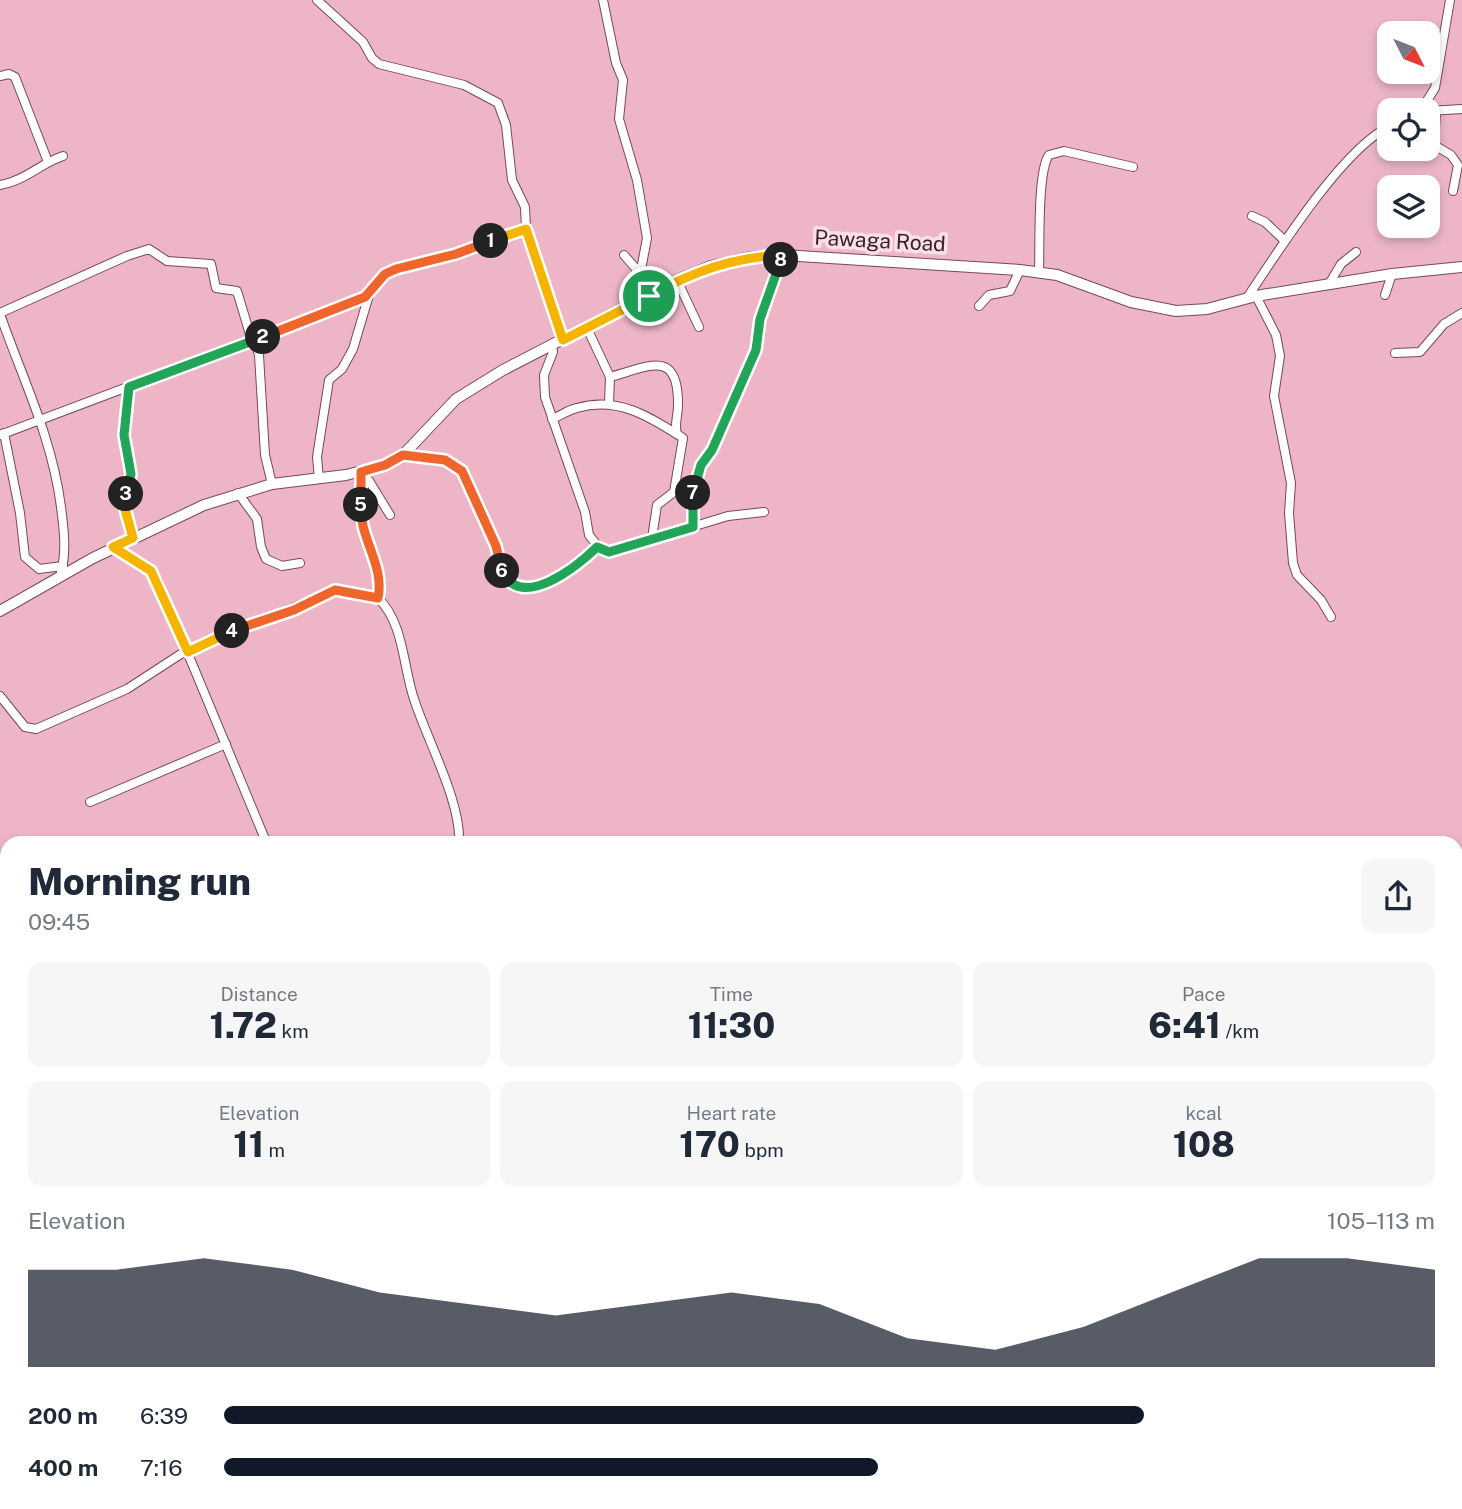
<!DOCTYPE html>
<html lang="en">
<head>
<meta charset="utf-8">
<style>
  body { margin:0; font-family:"Public Sans",sans-serif; background:#f6f6f7; color:#1f2937; height:100vh; display:flex; flex-direction:column; font-size:26px; white-space:nowrap }
  * { box-sizing:border-box; margin:0 }
  p { font-size:23px; color:#747a83 }
  .icon { flex:none; width:38px; height:38px; fill:none; stroke:currentColor; stroke-width:2; stroke-linecap:round; stroke-linejoin:round }
  .map { position:relative; flex:1; overflow:hidden }
  .sheet { position:absolute; left:0px; top:836px; width:1463px; height:674px; display:flex; flex-direction:column; background:#fff; border-radius:21px 21px 0 0; box-shadow:0 4px 10px #0003 }
  .sheet>* { flex:none }
  .needle { width:46px; rotate:132deg }
  .fabs { position:absolute; left:1377px; top:21px; display:grid; gap:14px }
  .fabs a { display:grid; place-items:center; width:63px; height:63px; border-radius:14px; background:#fff; box-shadow:0 4px 10px #0003; font-size:35px }
  .pin { position:absolute; display:grid; place-items:center; width:60px; height:60px; color:#fff; margin:-30px; border:4px solid #fff; border-radius:50%; box-shadow:0 2px 7px #0007 }
  .km { position:absolute; width:35px; height:35px; margin:-18px; border-radius:50%; background:#222; color:#fff; font-size:19px; line-height:35px; text-align:center }
  .round { display:grid; place-items:center; flex:none; width:74px; height:74px; border-radius:14px; background:#f6f6f7 }
  .headline { display:flex; align-items:center; justify-content:space-between; height:119px; padding:0 28px }
  h1 { font-size:38px; font-weight:800; line-height:52px }
  .metrics { display:grid; grid-template-columns:repeat(3,1fr); gap:10px; height:119px; padding:7px 28px }
  .metrics div { display:grid; align-content:center; border-radius:14px; background:#f6f6f7; text-align:center }
  .metrics b { font-size:35px; font-weight:800 }
  .metrics small { font-size:19px; font-weight:400 }
  .metrics p { font-size:19px }
  .chart { height:196px; padding:14px 28px }
  .chart p { display:flex; justify-content:space-between }
  .chart svg { width:100%; height:126px; margin-top:7px; fill:#111827; opacity:.7 }
  ul { padding:0 28px; list-style:none; font-size:23px }
  li { display:grid; grid-template-columns:112px 84px 1fr; align-items:center; height:52px }
  li i { height:18px; border-radius:9px; background:#111827 }
  .map>svg:first-child { display:block }
  .lines { fill:none; stroke-linecap:round; stroke-linejoin:round }
  .street-casing { stroke:#784958; stroke-width:10 }
  .secondary-casing { stroke:#784958; stroke-width:12 }
  .street { stroke:#fff; stroke-width:8 }
  .secondary { stroke:#fff; stroke-width:10 }
  .split-1-casing { stroke:#fff; stroke-width:14 }
  .split-2-casing { stroke:#fff; stroke-width:14 }
  .split-3-casing { stroke:#fff; stroke-width:14 }
  .split-4-casing { stroke:#fff; stroke-width:14 }
  .split-5-casing { stroke:#fff; stroke-width:14 }
  .split-6-casing { stroke:#fff; stroke-width:14 }
  .split-7-casing { stroke:#fff; stroke-width:14 }
  .split-8-casing { stroke:#fff; stroke-width:14 }
  .split-9-casing { stroke:#fff; stroke-width:14 }
  .split-1 { stroke:#f5b400; stroke-width:9 }
  .split-2 { stroke:#f0652b; stroke-width:9 }
  .split-3 { stroke:#22a559; stroke-width:9 }
  .split-4 { stroke:#f5b400; stroke-width:9 }
  .split-5 { stroke:#f0652b; stroke-width:9 }
  .split-6 { stroke:#f0652b; stroke-width:9 }
  .split-7 { stroke:#22a559; stroke-width:9 }
  .split-8 { stroke:#22a559; stroke-width:9 }
  .split-9 { stroke:#f5b400; stroke-width:9 }
  .labels { text-anchor:middle; stroke-width:7; stroke-linejoin:round; paint-order:stroke }
  .street-label { font-size:21px; fill:#372228; stroke:#fcdee7 }
</style>
</head>
<body>
<div class="map">
<svg width="1462" height="1509" viewBox="0 0 1462 1509">
  <rect width="100%" height="100%" fill="#edb5c6"/>
  <g class="lines">
    <g class="street-casing">
      <g id="street">
        <path d="M317 0 363 42 372 58 379 64 464 85 498 103 506 125 512 180 525 207 526 229 563 340"/>
        <path d="M603 0 616 63 623 80 619 119 637 180 647 238 640 275"/>
        <path d="M0 76 9 74 15 77 48 162"/>
        <path d="M1421 110 1435 88 1450 0"/>
        <path d="M1428 111 1462 109"/>
        <path d="M1436 111 1434 145 1451 155 1458 165 1453 191"/>
        <path d="M0 185C27 180 39 164 63 156"/>
        <path d="M1252 216 1265 222 1285 241"/>
        <path d="M624 255 638 271 649 296"/>
        <path d="M1039 273C1040 250 1037 171 1049 155L1064 151 1133 167"/>
        <path d="M677 280 699 327"/>
        <path d="M1329 284 1341 264 1356 252"/>
        <path d="M1385 295 1392 274"/>
        <path d="M1256 296 1276 335 1280 356 1274 396 1291 483 1289 513 1293 563 1297 575 1321 600 1331 617"/>
        <path d="M1247 298C1277 253 1342 149 1390 126"/>
        <path d="M979 306 989 295 1010 291 1020 270"/>
        <path d="M0 313 127 256 149 249 167 261 211 264 216 288 237 291 252 341"/>
        <path d="M0 314C23 380 52 437 61 507 64 530 67 554 60 576"/>
        <path d="M587 328 610 377 609 403"/>
        <path d="M254 340 259 355 265 455 272 484"/>
        <path d="M552 345 553 352 544 375 545 397 585 512 589 535 601 550H616L728 516 764 512"/>
        <path d="M1395 353 1420 352 1444 324 1462 313"/>
        <path d="M610 377C648 367 679 347 678 406 678 416 674 424 677 434"/>
        <path d="M129 387 124 435 131 474 125 502 133 539"/>
        <path d="M552 419C560 416 568 410 577 408 618 396 650 417 683 438L674 492 657 505 652 538"/>
        <path d="M4 433 20 513 25 557 39 569 63 566"/>
        <path d="M0 435 353 302 369 295 385 274 396 269 456 255 526 229"/>
        <path d="M403 455 445 460 462 471 496 546 502 572 513 586C546 594 576 568 597 547"/>
        <path d="M361 472 360 521 377 569 378 598"/>
        <path d="M362 476 368 479 390 515"/>
        <path d="M319 479 317 457 329 380 342 369 353 349 369 295"/>
        <path d="M238 493 257 519 261 547 266 559 282 566 300 563"/>
        <path d="M693 527 692 501 699 472 712 450 756 350 760 319 783 255"/>
        <path d="M113 547 145 565 157 579 267 844"/>
        <path d="M188 652 335 590 378 598C404 623 403 667 414 699 427 740 462 803 459 844"/>
        <path d="M0 696 25 727 36 729 127 689 187 650"/>
        <path d="M90 802 226 744"/>
      </g>
    </g>
    <g class="secondary-casing">
      <path id="secondary" d="M0 611 93 558 204 505 272 484 346 475 385 465 403 455 456 399 503 370 679 279 711 266 750 257 783 255 1020 270 1057 275 1131 302 1176 311 1207 309 1256 296 1392 274 1462 267"/>
    </g>
    <use href="#street" class="street"/>
    <use href="#secondary" class="secondary"/>
  </g>
  <g class="lines">
    <g class="split-1-casing">
      <path id="split-1" d="M491 241 526 229 563 340 649 296"/>
    </g>
    <g class="split-2-casing">
      <path id="split-2" d="M263 337 365 297 385 274 396 269 456 254 491 241"/>
    </g>
    <g class="split-3-casing">
      <path id="split-3" d="M126 494 131 474 124 435 129 387 263 337"/>
    </g>
    <g class="split-4-casing">
      <path id="split-4" d="M126 494 125 509 133 538 113 547 151 571 188 652 232 631"/>
    </g>
    <g class="split-5-casing">
      <path id="split-5" d="M232 631 294 610 335 590 378 598C385 565 359 538 361 505"/>
    </g>
    <g class="split-6-casing">
      <path id="split-6" d="M361 505V472L385 465 403 455 445 460 462 471 496 546 502 571"/>
    </g>
    <g class="split-7-casing">
      <path id="split-7" d="M502 571C521 612 578 566 597 547L609 552 693 527V493"/>
    </g>
    <g class="split-8-casing">
      <path id="split-8" d="M693 493 701 465 712 450 756 350 760 319 781 260"/>
    </g>
    <g class="split-9-casing">
      <path id="split-9" d="M649 296C692 272 733 257 783 255L781 260"/>
    </g>
    <use href="#split-1" class="split-1"/>
    <use href="#split-2" class="split-2"/>
    <use href="#split-3" class="split-3"/>
    <use href="#split-4" class="split-4"/>
    <use href="#split-5" class="split-5"/>
    <use href="#split-6" class="split-6"/>
    <use href="#split-7" class="split-7"/>
    <use href="#split-8" class="split-8"/>
    <use href="#split-9" class="split-9"/>
  </g>
  <g class="labels">
    <g class="street-label">
      <text transform="translate(880 241) rotate(3)" y="7">Pawaga Road</text>
    </g>
  </g>
</svg>
<div class="fabs">
<a><svg class="needle" viewBox="-14 -14 28 28"><path d="M0-13l5 13h-10z" fill="#e53935"/><path d="M0 13l5-13h-10z" fill="#747a83"/></svg></a>
<a><svg class="icon" aria-label="locate" viewBox="0 0 24 24"><circle cx="12" cy="12" r="6"/><path d="M12 2v4M12 18v4M2 12h4M18 12h4"/></svg></a>
<a><svg class="icon" aria-label="layers" viewBox="0 0 24 24"><path d="M12 4l9 5-9 5-9-5zM3 14l9 5 9-5"/></svg></a>
</div>
<div class="pin" style="left:649px;top:296px;background:#1e9e55"><svg class="icon" aria-label="arrive" viewBox="0 0 24 24"><path d="M6 21V4h12l-3 4 3 4H6"/></svg></div>
<b class="km" style="left:491px;top:241px">1</b>
<b class="km" style="left:263px;top:337px">2</b>
<b class="km" style="left:126px;top:494px">3</b>
<b class="km" style="left:232px;top:631px">4</b>
<b class="km" style="left:361px;top:505px">5</b>
<b class="km" style="left:502px;top:571px">6</b>
<b class="km" style="left:693px;top:493px">7</b>
<b class="km" style="left:781px;top:260px">8</b>
<section class="sheet">
<div class="headline"><div><h1>Morning run</h1><p>09:45</p></div><a class="round"><svg class="icon" aria-label="share" viewBox="0 0 24 24"><path d="M12 15V3M7 8l5-5 5 5M5 13v7h14v-7"/></svg></a></div>
<div class="metrics">
<div><p>Distance</p><b>1.72<small> km</small></b></div>
<div><p>Time</p><b>11:30</b></div>
<div><p>Pace</p><b>6:41<small> /km</small></b></div>
</div>
<div class="metrics">
<div><p>Elevation</p><b>11<small> m</small></b></div>
<div><p>Heart rate</p><b>170<small> bpm</small></b></div>
<div><p>kcal</p><b>108</b></div>
</div>
<div class="chart"><p><span>Elevation</span>105–113 m</p>
<svg viewBox="0 0 160 44" preserveAspectRatio="none"><path d="M0 44V10L10 10L20 6L30 10L40 18L50 22L60 26L70 22L80 18L90 22L100 34L110 38L120 30L130 18L140 6L150 6L160 10V44z"/></svg>
</div>
<ul>
<li><b>200 m</b>6:39<i style="width:76%"></i></li>
<li><b>400 m</b>7:16<i style="width:54%"></i></li>
</ul>
</section>
</div>
</body>
</html>
